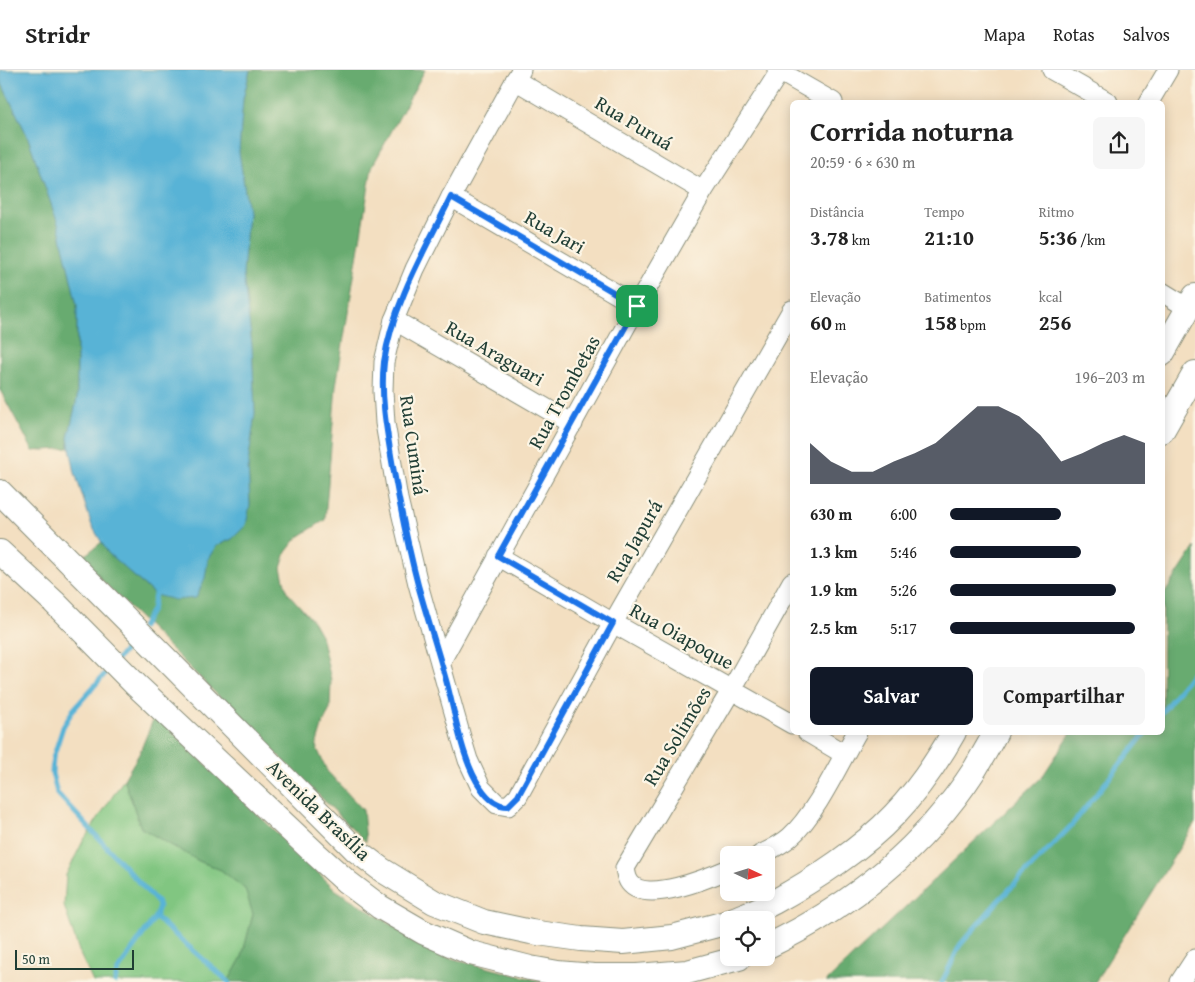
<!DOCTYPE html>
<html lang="pt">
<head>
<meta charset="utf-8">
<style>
  body { margin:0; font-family:"Gentium Book Plus",serif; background:#f6f6f6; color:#222; height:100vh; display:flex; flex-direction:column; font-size:19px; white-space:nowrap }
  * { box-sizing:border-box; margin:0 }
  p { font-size:16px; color:#767676 }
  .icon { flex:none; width:28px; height:28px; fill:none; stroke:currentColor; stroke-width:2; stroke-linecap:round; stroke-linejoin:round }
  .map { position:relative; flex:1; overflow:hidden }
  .details { position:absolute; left:790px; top:30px; width:375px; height:635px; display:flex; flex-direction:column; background:#fff; border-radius:8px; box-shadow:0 2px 12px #0003 }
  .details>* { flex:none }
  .needle { width:32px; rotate:94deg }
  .controls { position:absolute; left:720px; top:776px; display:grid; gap:10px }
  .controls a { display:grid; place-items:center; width:55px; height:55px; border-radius:8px; background:#fff; box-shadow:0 2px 12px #0003; font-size:25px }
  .scale { position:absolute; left:15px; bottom:12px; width:119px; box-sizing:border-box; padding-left:5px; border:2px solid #1f3d34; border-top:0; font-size:14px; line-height:18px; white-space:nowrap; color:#1f3d34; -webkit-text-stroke:4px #fcf5e5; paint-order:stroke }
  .pin { position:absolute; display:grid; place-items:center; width:42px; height:42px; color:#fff; margin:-21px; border-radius:10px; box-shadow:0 2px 8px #0006 }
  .round { display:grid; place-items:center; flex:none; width:52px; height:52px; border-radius:8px; background:#f6f6f6 }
  .summary { display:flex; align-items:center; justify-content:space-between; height:85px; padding:0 20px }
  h1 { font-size:28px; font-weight:700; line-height:38px }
  .metrics { display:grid; grid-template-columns:repeat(3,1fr); gap:8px; height:85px; padding:5px 20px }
  .metrics div { display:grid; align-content:center }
  .metrics b { font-size:21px; font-weight:700 }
  .metrics small { font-size:14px; font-weight:400 }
  .metrics p { font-size:14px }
  .chart { height:140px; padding:10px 20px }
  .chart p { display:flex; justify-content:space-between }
  .chart svg { width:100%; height:90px; margin-top:5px; fill:#111827; opacity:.7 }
  .action { display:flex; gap:10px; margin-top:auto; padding:10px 20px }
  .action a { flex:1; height:58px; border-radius:8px; background:#111827; color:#fff; font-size:20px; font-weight:700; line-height:58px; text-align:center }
  .action a+a { background:#f6f6f6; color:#222 }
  ul { padding:0 20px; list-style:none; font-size:16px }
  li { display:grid; grid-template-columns:80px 60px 1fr; align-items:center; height:38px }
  li i { height:12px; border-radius:6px; background:#111827 }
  header { display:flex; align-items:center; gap:30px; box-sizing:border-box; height:70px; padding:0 25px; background:#fff; border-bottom:1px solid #e0e0e0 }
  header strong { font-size:24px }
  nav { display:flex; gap:28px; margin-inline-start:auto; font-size:18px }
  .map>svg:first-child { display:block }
  .green { fill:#81c681; stroke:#50825a }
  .forest { fill:#68ab6f; stroke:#447452 }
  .water { fill:#58b3d6; stroke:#3c7885 }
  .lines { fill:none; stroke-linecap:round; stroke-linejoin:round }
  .stream { stroke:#58b3d6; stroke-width:5 }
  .minor-casing { stroke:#898e7a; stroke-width:21 }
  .tertiary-casing { stroke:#898e7a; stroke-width:26 }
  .minor { stroke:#fff; stroke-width:19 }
  .tertiary { stroke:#fff; stroke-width:24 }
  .route-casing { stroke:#fff; stroke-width:10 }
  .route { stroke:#1a73e8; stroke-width:6 }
  .labels { text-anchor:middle; stroke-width:4.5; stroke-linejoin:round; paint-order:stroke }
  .street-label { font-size:20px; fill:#1f3d34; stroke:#fcf5e5 }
</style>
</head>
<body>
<header>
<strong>Stridr</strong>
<nav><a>Mapa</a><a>Rotas</a><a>Salvos</a></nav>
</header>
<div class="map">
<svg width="1195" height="912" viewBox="0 0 1195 912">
  <rect width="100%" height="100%" fill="#fcf5e5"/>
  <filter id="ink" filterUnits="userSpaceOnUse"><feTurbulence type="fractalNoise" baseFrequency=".02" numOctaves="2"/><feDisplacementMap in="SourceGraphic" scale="10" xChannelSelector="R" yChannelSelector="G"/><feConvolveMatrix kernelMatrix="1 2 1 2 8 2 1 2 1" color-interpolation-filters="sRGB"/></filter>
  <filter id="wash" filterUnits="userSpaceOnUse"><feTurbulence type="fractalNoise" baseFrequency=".0096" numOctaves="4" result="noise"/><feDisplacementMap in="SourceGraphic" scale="20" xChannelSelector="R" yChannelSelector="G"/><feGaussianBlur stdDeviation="1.12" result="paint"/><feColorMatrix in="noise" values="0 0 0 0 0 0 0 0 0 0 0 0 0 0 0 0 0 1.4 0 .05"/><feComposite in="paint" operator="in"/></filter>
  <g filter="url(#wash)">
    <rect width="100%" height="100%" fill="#f3dfc1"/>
    <path class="green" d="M124 709 141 758 199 791 221 800 245 819 253 844 242 887 228 912H93L80 884 64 836 66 805 83 771Z"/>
    <g class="forest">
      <path d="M250 0H425L372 97 336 316 325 450 298 467 286 482 281 498 287 522 313 551 321 565 331 610 330 639 322 656 316 676 327 701 363 740 366 772 80 489 102 472 108 483 155 525 205 508 207 489 216 476 232 469 250 435 248 394 255 343 252 275 243 204 248 142 239 82 243 29Z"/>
      <path d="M0 10 27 65 58 154 77 235V329L68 368 69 378 33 381 0 320Z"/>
      <path d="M1195 477V753L1095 912H826L1042 707 1071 663 1162 662 1163 526Z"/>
      <path d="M155 645 336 820 442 886 544 912H228L242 887 253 844 245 819 221 800 199 791 141 758 124 709 139 684Z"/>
    </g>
    <path class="water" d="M0 0H250L243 29 239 82 248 142 243 204 252 275 255 343 248 394 250 435 246 455 232 469 216 476 208 489 205 508 196 528 175 530 155 525 108 483 92 456 75 403 68 368 77 329V235L58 154 27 65 0 10Z"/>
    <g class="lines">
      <g class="stream">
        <path d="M142 557 152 540 156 519"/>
        <path d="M118 589 136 566"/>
        <path d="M111 597 73 640 63 657 53 688 52 703 57 723 158 833 159 837 155 847 117 902 115 912"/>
        <path d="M1162 642 1195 599"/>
        <path d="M155 847 229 912"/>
        <path d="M942 912 960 875 999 830 1071 756 1146 662"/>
      </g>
    </g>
  </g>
  <g filter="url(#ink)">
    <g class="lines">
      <g class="minor-casing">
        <g id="minor">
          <path d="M521 0 451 127 415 199 394 250 384 292 383 321 385 353 398 429 418 514 461 667 468 690 481 718 497 734 508 736 518 726 613 553 792 240"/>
          <path d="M777 0 833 32"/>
          <path d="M1052 0 1108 32"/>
          <path d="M515 10 703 121"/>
          <path d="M1149 32 1168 0"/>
          <path d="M451 127 637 236"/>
          <path d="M1162 222 1188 238"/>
          <path d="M394 250 573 354"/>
          <path d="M498 486 613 553 792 654"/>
          <path d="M441 591 637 236 703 121 780 1"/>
          <path d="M807 662 844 684"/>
          <path d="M760 785C770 780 781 775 790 767 816 744 839 693 857 662"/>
          <path d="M729 799C708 808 646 834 630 813 626 808 626 803 625 798L732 619 792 512"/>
          <path d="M1180 912 1195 889"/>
        </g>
      </g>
      <g class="tertiary-casing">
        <g id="tertiary">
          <path d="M1162 284 1195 226"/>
          <path d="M1162 361 1195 303"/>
          <path d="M0 422 357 781 382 800 434 832 484 852 531 862 581 869 623 872 672 867 729 852"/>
          <path d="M0 482 54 532 136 615 317 785 347 812 380 837 423 862 471 883 530 898 558 903 594 906H637L687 902 739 888"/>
          <path d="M732 850C746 844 761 839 774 832 814 810 863 778 894 745 918 720 937 692 954 662"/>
          <path d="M766 877C850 837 924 778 975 699 982 687 989 675 996 662"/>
        </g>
      </g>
      <use href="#minor" class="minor"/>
      <use href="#tertiary" class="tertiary"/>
    </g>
  </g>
  <g class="lines" filter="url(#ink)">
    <g class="route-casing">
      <path id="route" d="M451 127 637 236 498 486 613 553 518 726 508 736C496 736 487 727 481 718 462 692 455 642 446 610 437 578 427 547 418 515 408 477 400 436 393 397 387 362 380 327 384 292 392 235 426 178 451 127Z"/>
    </g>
    <use href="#route" class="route"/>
  </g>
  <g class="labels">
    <g class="street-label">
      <text transform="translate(634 53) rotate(31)" y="7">Rua Puruá</text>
      <text transform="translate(555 162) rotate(30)" y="7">Rua Jari</text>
      <text transform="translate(495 283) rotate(30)" y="7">Rua Araguari</text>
      <text transform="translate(564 322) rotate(-61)" y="7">Rua Trombetas</text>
      <text transform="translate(414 375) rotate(82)" y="7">Rua Cuminá</text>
      <text transform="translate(634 471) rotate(-60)" y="7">Rua Japurá</text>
      <text transform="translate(682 566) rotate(29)" y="7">Rua Oiapoque</text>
      <text transform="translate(677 666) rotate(-59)" y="7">Rua Solimões</text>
      <text transform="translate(319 740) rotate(44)" y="7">Avenida Brasília</text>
    </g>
  </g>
</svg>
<div class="controls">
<a><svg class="needle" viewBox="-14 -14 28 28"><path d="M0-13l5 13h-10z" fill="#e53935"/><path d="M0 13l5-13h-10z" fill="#767676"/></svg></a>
<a><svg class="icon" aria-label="locate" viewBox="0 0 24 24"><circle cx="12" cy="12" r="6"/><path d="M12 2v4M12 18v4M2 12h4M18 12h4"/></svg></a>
</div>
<div class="scale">50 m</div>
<div class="pin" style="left:637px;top:236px;background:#1e9e55"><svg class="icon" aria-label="arrive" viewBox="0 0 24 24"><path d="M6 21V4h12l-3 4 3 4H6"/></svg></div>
<section class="details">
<div class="summary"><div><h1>Corrida noturna</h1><p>20:59 · 6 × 630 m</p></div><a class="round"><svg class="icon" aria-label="share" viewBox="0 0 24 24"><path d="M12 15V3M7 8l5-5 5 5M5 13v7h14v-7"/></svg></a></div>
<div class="metrics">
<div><p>Distância</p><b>3.78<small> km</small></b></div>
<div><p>Tempo</p><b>21:10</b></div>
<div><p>Ritmo</p><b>5:36<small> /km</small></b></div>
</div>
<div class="metrics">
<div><p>Elevação</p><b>60<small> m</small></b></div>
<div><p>Batimentos</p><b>158<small> bpm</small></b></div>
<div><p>kcal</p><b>256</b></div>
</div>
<div class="chart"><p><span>Elevação</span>196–203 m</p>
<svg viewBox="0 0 160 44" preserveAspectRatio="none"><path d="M0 44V24L10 33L20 38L30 38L40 33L50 29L60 24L70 15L80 6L90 6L100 11L110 20L120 33L130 29L140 24L150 20L160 24V44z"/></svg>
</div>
<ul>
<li><b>630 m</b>6:00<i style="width:57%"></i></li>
<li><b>1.3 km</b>5:46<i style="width:67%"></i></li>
<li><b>1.9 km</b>5:26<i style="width:85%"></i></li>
<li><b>2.5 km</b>5:17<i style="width:95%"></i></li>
</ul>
<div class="action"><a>Salvar</a><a>Compartilhar</a></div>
</section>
</div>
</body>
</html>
